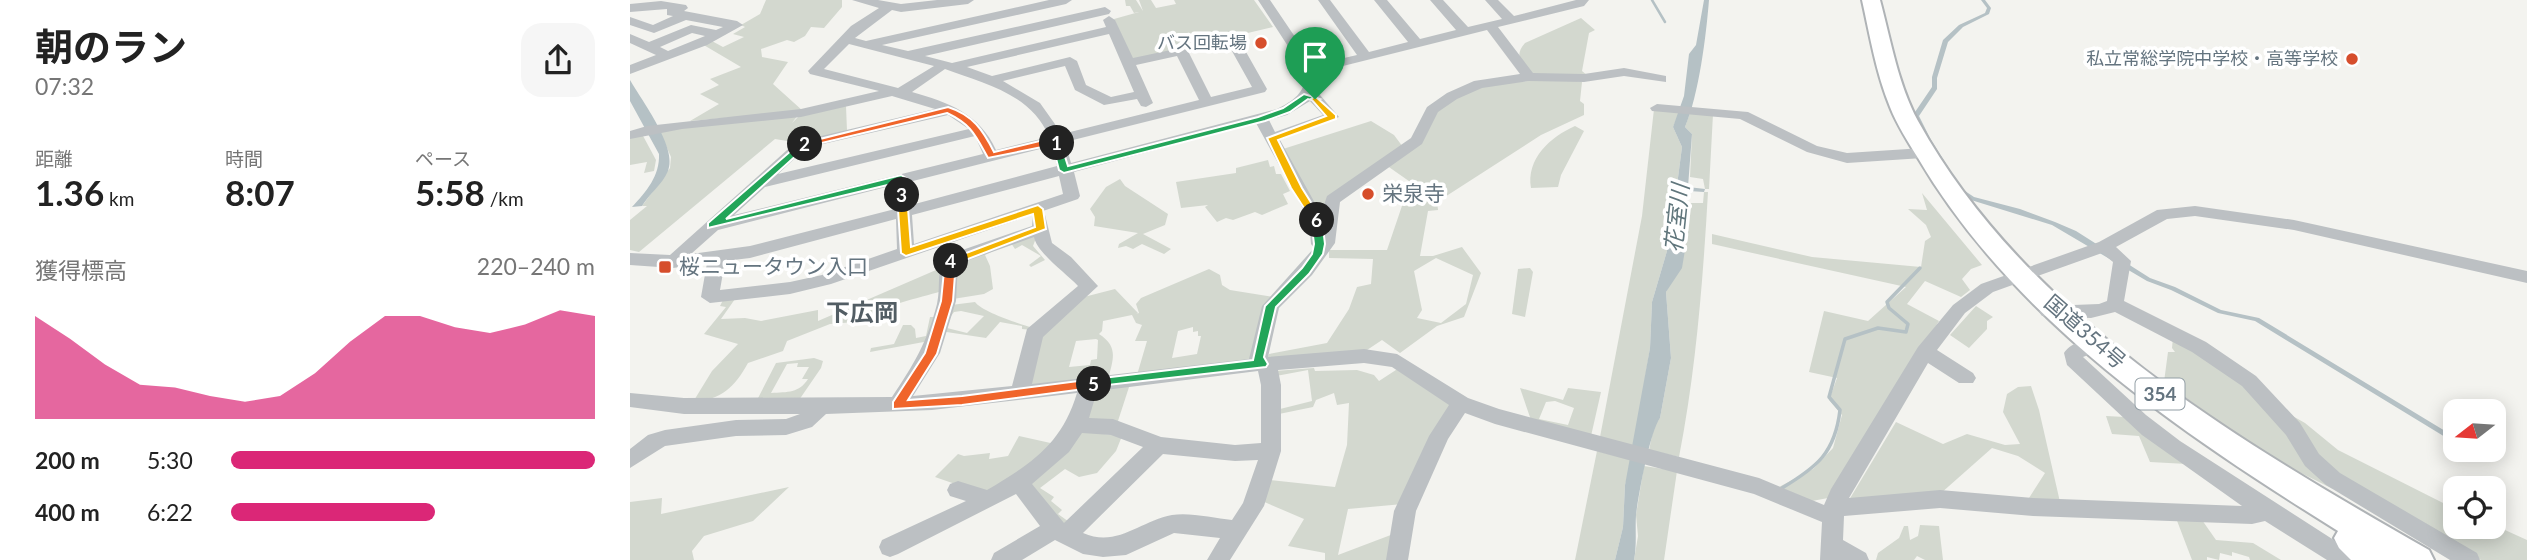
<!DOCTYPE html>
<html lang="ja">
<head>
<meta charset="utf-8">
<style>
  body { margin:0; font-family:Lato,"Noto Sans JP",sans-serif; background:#f6f6f6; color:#222; height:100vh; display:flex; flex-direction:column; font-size:26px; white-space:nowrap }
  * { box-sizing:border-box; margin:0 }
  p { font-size:23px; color:#767676 }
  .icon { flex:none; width:38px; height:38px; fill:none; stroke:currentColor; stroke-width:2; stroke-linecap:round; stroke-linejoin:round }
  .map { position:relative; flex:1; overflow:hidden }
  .side { display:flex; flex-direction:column; background:#fff; width:630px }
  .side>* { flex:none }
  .needle { width:46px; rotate:253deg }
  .controls { position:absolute; left:1813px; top:399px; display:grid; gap:14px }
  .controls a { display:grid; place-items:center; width:63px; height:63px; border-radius:14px; background:#fff; box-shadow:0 4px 18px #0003; font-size:35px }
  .pin { position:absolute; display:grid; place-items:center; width:60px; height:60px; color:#fff; margin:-72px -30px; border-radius:50% 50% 50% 0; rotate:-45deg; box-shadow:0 0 7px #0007 }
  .pin .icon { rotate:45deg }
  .km { position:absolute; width:35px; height:35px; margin:-18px; border-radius:50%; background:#222; color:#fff; font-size:19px; line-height:35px; text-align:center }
  .round { display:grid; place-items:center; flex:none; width:74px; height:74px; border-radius:21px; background:#f6f6f6 }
  .head { display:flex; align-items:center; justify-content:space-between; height:119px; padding:0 35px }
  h1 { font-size:38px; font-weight:700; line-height:52px }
  .metrics { display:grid; grid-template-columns:repeat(3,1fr); gap:10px; height:119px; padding:7px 35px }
  .metrics div { display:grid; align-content:center }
  .metrics b { font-size:35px; font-weight:700 }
  .metrics small { font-size:19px; font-weight:400 }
  .metrics p { font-size:19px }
  .chart { height:196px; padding:14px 35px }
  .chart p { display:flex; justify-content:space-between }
  .chart svg { width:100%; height:126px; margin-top:7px; fill:#db2777; opacity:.7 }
  ul { padding:0 35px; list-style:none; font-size:23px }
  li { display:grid; grid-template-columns:112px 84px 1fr; align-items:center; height:52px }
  li i { height:18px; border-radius:9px; background:#db2777 }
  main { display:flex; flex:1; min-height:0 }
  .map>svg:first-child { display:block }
  .green { fill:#d3d8cf; fill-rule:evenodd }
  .water { fill:#b5c1c5 }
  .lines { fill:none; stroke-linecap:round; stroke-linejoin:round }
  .stream-far1 { stroke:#b5c1c5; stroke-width:2.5 }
  .stream { stroke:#b5c1c5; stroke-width:3.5 }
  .highway-casing { stroke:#afb3b6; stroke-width:4 }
  .minor { fill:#bcc0c3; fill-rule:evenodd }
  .highway { fill:#fff; fill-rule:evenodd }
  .split-1 { fill:#22a559; stroke:#fff; stroke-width:2 }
  .split-2 { fill:#f0652b; stroke:#fff; stroke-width:2 }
  .split-3 { fill:#22a559; stroke:#fff; stroke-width:2 }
  .split-4 { fill:#f5b400; stroke:#fff; stroke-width:2 }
  .split-5 { fill:#f0652b; stroke:#fff; stroke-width:2 }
  .split-6 { fill:#22a559; stroke:#fff; stroke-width:2 }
  .split-7 { fill:#f5b400; stroke:#fff; stroke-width:2 }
  .poi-dot { fill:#d64e2c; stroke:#fff; stroke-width:2.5 }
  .labels { text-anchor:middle; stroke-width:7; stroke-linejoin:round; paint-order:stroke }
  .far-poi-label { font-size:18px; fill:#64747f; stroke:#fff; text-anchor:end }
  .shield { fill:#fff; stroke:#929ea5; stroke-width:2 }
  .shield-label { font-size:19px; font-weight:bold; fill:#64747f }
  .poi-label { font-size:21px; fill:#64747f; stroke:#fff; text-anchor:start }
  .street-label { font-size:21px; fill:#64747f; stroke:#fff }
  .water-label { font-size:23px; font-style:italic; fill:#60767c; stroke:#fff }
  .quarter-label { font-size:24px; font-weight:bold; fill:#525d64; stroke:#fff }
</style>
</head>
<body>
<main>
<section class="side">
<div class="head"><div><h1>朝のラン</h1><p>07:32</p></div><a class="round"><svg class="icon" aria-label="share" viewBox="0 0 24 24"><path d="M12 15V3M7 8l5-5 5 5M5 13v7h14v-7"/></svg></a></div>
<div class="metrics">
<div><p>距離</p><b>1.36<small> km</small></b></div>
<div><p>時間</p><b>8:07</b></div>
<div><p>ペース</p><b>5:58<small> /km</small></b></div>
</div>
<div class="chart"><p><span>獲得標高</span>220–240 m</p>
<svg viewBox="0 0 160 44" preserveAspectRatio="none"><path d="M0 44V8L10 16L20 25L30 32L40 33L50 36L60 38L70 36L80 28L90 17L100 8L110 8L120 12L130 14L140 11L150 6L160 8V44z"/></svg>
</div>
<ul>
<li><b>200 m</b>5:30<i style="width:100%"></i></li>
<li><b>400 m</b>6:22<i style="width:56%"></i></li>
</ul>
</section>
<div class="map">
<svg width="1897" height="560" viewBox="0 0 1897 560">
  <rect width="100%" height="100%" fill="#f3f3ef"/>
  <g class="green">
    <path d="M136 0H212V7L194 28 181 27 175 36 164 42 157 40 131 49 132 57 158 62 143 84 173 111 60 121 89 104 70 94 89 85 80 79 111 67 72 44 80 40 93 47 114 37 103 34 115 27 111 25 130 14Z"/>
    <path d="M495 0H506L513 11 509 0H521L526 8 546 4 544 0H624L643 27 508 59 502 58 484 19 509 12 504 13 500 6H496Z"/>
    <path d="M951 18 965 30 959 33 952 71 958 76 900 74C891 62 884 55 895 43Z"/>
    <path d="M928 78 952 82 950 101 954 104V115L911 135 807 202 808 210 798 211 790 256H803L832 247 851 273 834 317 807 326 770 353 752 340 737 350 637 358 639 354 697 343 719 309 727 287 741 284 743 259 699 258V250H757L775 197 786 186 756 165 790 143 807 110 848 86ZM806 258 843 275 836 304 811 323 787 318 792 310 784 271Z"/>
    <path d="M216 106 217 131 169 143 145 139 9 252 0 250V220L17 206H12L40 168 41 157 29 130 168 115 162 123 169 116Z"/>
    <path d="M1024 109 1050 111 1043 127 1052 147 1046 193 1036 209 1035 243 1037 251 1022 302 1020 348 1004 446 970 437 1012 216Z"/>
    <path d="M1060 113 1083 114 1079 189H1075L1073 179 1060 177 1062 134 1055 127Z"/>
    <path d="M741 121 764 135 773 147 702 196 694 230 653 149Z"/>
    <path d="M945 126 954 131 931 175 928 187 901 188C896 159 920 137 945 126Z"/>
    <path d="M12 134 26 160 24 171 14 173 17 162 0 165V137Z"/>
    <path d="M638 160 640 167 644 166 646 174H651L660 191 653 194 658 204 632 215 625 212 603 220 596 218 587 222 575 207 578 205 551 208 546 182 606 173V168Z"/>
    <path d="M490 179 495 186 538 214 535 225 513 234 541 249 534 254 512 244 503 249 496 246 488 248 489 244 508 233 464 226 465 217 460 209 476 187Z"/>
    <path d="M1074 192H1078C1073 280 1066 370 1049 457L1019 450 1024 426 1030 418 1041 358 1036 292 1055 250 1047 229 1056 217 1057 203H1073Z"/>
    <path d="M1292 193 1352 265 1341 269 1332 279 1340 290 1331 297 1295 281 1277 304 1309 321 1198 498 1182 501 1149 487 1183 469 1203 448 1212 415 1199 400 1207 378 1179 372 1194 311 1238 321 1276 287 1082 244V234L1182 257 1291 267 1295 241 1301 237 1296 225 1278 209 1297 210Z"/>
    <path d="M403 234 406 238 403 246 415 260 401 267 399 265 411 256 392 245 385 249 381 243 355 255 360 266 363 289 354 294 323 299 326 260Z"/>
    <path d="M313 267 312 291C287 299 256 303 237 321L200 324 157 341 153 351 118 363C104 388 92 399 63 402L82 371 108 344 74 334 96 307 90 306 93 300 105 299 91 319 115 318 131 321 188 310V321Z"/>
    <path d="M900 268 903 272 895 317 882 314 888 269Z"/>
    <path d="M579 269 590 275 592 285 600 290 644 297 622 360 507 375 517 341H505L512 325 506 323 502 315 473 321 472 331 469 334C489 347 483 359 478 380L396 389 407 334 450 298 485 289 508 313 506 314 509 313 506 304 511 298ZM563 327V332L568 331V336H571L567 354 542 358 548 331ZM466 339 468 340 467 359 461 360 460 365 439 367 446 341Z"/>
    <path d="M345 302C352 312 395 326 404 328L403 330 392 329V326L370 322 356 338 310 331 321 305ZM331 311 354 316 337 333 313 327 324 312Z"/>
    <path d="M1346 306 1363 317 1357 321V329L1339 348 1320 335Z"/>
    <path d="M300 317H305L299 341 240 352 241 348 264 344 273 325H281L285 329 286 338 296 336Z"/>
    <path d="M1543 337 1617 388 1703 489 1669 472 1655 469 1534 382 1538 352H1545L1542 348Z"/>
    <path d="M184 358 193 361 191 368 167 403 126 402 146 363ZM168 363 167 367H179L172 379H178C169 393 158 392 141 393L157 364Z"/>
    <path d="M684 368 685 371 727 370 744 375 749 381 769 368 825 406 773 504 718 509 708 555 766 533 759 560H695V553L658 546 674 519 632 501 639 480 705 487 717 445 719 403 707 405 704 393 686 400 683 407 649 414 650 409 682 401 678 370 646 376 645 371Z"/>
    <path d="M500 384 487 424 456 422 462 388Z"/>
    <path d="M1401 386 1409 410 1430 502 1399 498 1415 473 1388 456 1362 448 1310 494 1219 500 1266 422 1313 444 1337 434 1375 445 1390 444 1373 412 1377 394 1388 387Z"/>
    <path d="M890 388 933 400 938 388 971 392 961 436 902 423ZM925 401 944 408 938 425 909 419 916 402Z"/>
    <path d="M1654 411 1675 423 1708 450 1825 509V527L1864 525 1897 540V560H1851L1726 486 1694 463Z"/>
    <path d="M1476 416 1495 417 1557 464 1520 462 1509 436 1482 434Z"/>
    <path d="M447 431 492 436 486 451 467 473 449 477 435 469 410 488 424 497 421 501 432 510 428 514 442 524 433 528 400 482Z"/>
    <path d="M389 436 425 444 392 477 354 494 305 477 328 454 334 456 360 453 359 459 378 456Z"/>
    <path d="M967 451 1002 460 995 485 993 527 985 560H945Z"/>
    <path d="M1014 466 1047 471 1034 560H1004L1008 536 1006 515Z"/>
    <path d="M159 487 123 521 74 536 62 551 64 560H0V502L32 498 31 514Z"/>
    <path d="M1546 518 1572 520 1586 540 1623 543 1651 560H1620L1619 557 1602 552V556L1590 553 1589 560 1577 557V560H1562Z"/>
    <path d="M1290 525 1309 526 1313 560H1295L1287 556 1284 560H1246L1248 553 1269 538 1274 526H1278L1280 540 1288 536Z"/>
  </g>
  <g class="water">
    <path d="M1074 0H1079C1076 37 1069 94 1055 127L1062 134 1058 187 1075 189 1074 192 1059 191 1056 217 1047 229 1055 250 1052 268 1036 292 1041 358 1030 418C1020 431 1008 497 1006 515 1005 531 1007 544 1004 560H985L993 527 995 485 1020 348 1022 302 1037 251 1035 243 1036 209 1046 193 1052 147 1043 127 1054 96 1059 54 1066 45Z"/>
    <path d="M1351 0H1355L1361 8 1359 14 1333 27 1318 42 1307 78V89L1289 116 1301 140 1332 189 1344 197 1390 209 1425 222 1446 231 1520 278 1545 287 1591 310 1629 318 1825 437V443L1625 321 1588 313 1541 290 1517 281 1422 225 1341 200 1327 189 1283 115 1302 87V77L1313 40 1329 25 1355 13 1357 8Z"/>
    <path d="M0 80C12 101 48 148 38 171 32 185 19 194 12 206L2 207C16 192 30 176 29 154L0 101Z"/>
  </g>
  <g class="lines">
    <path class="stream-far1" d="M1022 0 1035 22"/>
    <path class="stream" d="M1152 488C1187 467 1205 453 1210 410L1199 397 1215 339 1248 328 1276 332 1278 324 1259 308 1257 302 1290 268"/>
    <g class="highway-casing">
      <path id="highway" d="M1232 0H1250C1261 41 1268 84 1288 121 1396 317 1610 442 1799 550L1804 560H1721L1709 548 1704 538 1708 531C1551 433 1384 321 1288 158 1278 142 1267 125 1260 107 1246 73 1240 36 1232 0Z"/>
    </g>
    <g class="minor">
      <path d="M222 0H248L271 4 307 0H344L338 4 271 12 262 10 225 38 236 41 419 0H442L436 4 252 45 278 51 475 7 481 11 479 14 295 56 322 63 476 27 473 20 479 16 485 20 503 58 607 36 637 89 635 92 435 142 441 163 647 109C663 101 675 93 676 74L628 0H640L684 65 727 55 688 0H700L739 52 778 42 744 0H757L790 39 826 30 800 0H813L838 27 872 19 855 0H868L884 16 946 0H959L954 6 868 27 903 73 954 74 994 68 1036 76V82L994 76 954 82 899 81 852 88 827 99 808 112 792 144 710 202 705 243 682 275 649 308 638 357 734 349 767 354 838 398 869 409 1129 478 1194 505 1201 489 1288 347 1323 305 1351 284 1469 242 1527 210 1565 206 1664 220 1897 271V283L1664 230 1565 216 1537 219 1486 247 1501 261 1494 301 1576 342 1626 376 1670 423 1689 454 1710 473 1847 553 1850 560H1820L1696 485 1675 466 1656 435 1612 386 1562 352 1485 312 1461 318 1412 316 1409 312 1412 308 1418 306 1469 304 1477 301 1483 262 1472 253 1363 292 1335 313 1307 350 1343 373 1346 378 1343 383H1329L1298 363 1219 498 1310 490 1403 498 1612 506 1512 435 1437 365 1434 353C1440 343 1461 336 1473 339L1475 344 1473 349 1453 357 1516 415 1550 441 1724 553 1727 560H1697L1635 521 1622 524 1403 516 1310 508 1214 516 1213 540 1236 553 1239 560H1190L1192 522 1124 494 865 424 835 413 818 439 786 511 778 560H756L764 511 799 436 819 405 762 367 734 363 648 370 651 385V451L634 506 600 560H577L590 538 544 533 496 555 473 557 453 554 425 540 392 560H361L364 553 410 526 386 494 268 554 260 557 252 554 249 547 252 540 336 501 320 496 317 490 320 484 328 481 357 490C401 464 432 444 447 393L302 410 196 414 182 427 156 435 106 436 35 446 0 468V449L18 435 35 430 106 420 156 419 170 414H54L0 407V393L54 398 262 397C284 364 297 343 307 304 311 287 306 271 315 256L402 226 403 215H415L422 243 441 257 468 286 413 337 402 384 619 359 632 306 684 248 681 244 679 220 626 123 444 172 450 196 448 199 201 284 160 294 80 303 71 297 77 263 43 268 0 265V253L40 255 166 142 305 109 262 96 171 117 52 129 0 139V131L17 126 171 109 249 91 180 74 178 71 221 26 249 8ZM857 30 890 74 844 81 817 93 797 107 781 138 697 196 691 214 650 140 709 117 690 95 685 94 690 81 689 72ZM479 34 504 92 481 97 456 85 447 61 440 57 362 76 337 67ZM219 44 304 66 268 88 194 69ZM598 44 622 87 581 97 559 53ZM547 56 569 100 432 134 410 103 373 81 435 66 445 90 474 105 507 99 511 106 516 107 523 103 506 65ZM315 69C353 83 402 94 419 137L366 150C350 114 318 102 282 92ZM680 101 693 115 645 132 639 120 657 115ZM318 115 339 129 148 174 176 148ZM345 136 353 154 104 215 135 187ZM422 146 427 166 281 205 279 182ZM429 176 433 194 284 244 282 215ZM264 185 265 209 120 246 61 254 88 230ZM266 219 267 249 192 275 160 282 90 290 95 261 120 258ZM404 237C407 253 436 273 448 286L397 329 382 386 283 396 310 353 326 301 328 264ZM628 371 631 385V443L605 445 531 437 483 419 459 418 467 391ZM452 433 481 435 513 447 434 523 402 484 439 452ZM533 454 605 461 628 460 613 503 602 520C584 518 559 512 542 515 510 521 487 548 453 533Z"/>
      <path d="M31 1 56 5 58 8 54 11 107 21 113 25 77 45 0 74V65L26 55 0 43V34L19 42 61 25 86 30 93 27 56 20 24 33 0 25V17L23 25 43 16 37 15V9L0 12V4ZM62 33 75 36 38 51 30 47Z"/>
      <path d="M1027 104 1118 112 1187 146 1217 153 1293 148 1301 153 1293 158 1217 163 1177 152 1110 119 1022 111 1020 108Z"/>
    </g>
    <use href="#highway" class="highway"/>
  </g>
  <path class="split-1" d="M674 94 690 99 685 101 678 99 660 112 635 121 434 173 429 170 422 143 430 141 438 166 628 117 653 108Z"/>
  <path class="split-2" d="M318 107C343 115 353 130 364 152L426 137 432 143 358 158C345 135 342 125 317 113L175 147 170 144Z"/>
  <path class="split-3" d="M171 142 179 144 96 219 271 175 276 178 277 195 268 197 266 183 78 228V223Z"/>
  <path class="split-4" d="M272 192 277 195 281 247 408 205 413 209 416 229 325 264 315 261 405 227 403 214 276 256 271 253 267 195Z"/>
  <path class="split-5" d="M321 257 326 261 323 301 307 354 278 400 332 396 464 379 471 384 469 387 332 405 263 409V402L295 353 311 301 315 261Z"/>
  <path class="split-6" d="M687 216 692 220 695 244 693 254 679 274 646 307 634 357 638 364 636 367 460 387 458 384 464 379 623 360 635 306 672 268 682 254 684 244 681 220Z"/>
  <path class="split-7" d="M685 96 706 115V119L648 140 672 188 692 220 687 223 683 222 661 188 637 138 696 116 681 99Z"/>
  <g class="poi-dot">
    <circle cx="631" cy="43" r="7"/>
    <circle cx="1722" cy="59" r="7"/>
    <circle cx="738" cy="194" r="7"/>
    <rect x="28" y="260" width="14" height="14" rx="3.5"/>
  </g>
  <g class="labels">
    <g class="far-poi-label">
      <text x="617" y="49">バス回転場</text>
      <text x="1708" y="65">私立常総学院中学校・高等学校</text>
    </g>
    <rect class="shield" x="1505.5" y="378.5" width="49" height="31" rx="5"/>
    <g class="shield-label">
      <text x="1530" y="401">354</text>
    </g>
    <g class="poi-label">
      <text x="752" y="201">栄泉寺</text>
      <text x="49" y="274">桜ニュータウン入口</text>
    </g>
    <g class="street-label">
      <text transform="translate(1455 332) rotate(41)" y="7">国道354号</text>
    </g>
    <g class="water-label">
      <text transform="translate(1047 218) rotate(-84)" y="8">花室川</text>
    </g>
    <g class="quarter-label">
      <text x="232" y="321">下広岡</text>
    </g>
  </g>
</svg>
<div class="controls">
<a><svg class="needle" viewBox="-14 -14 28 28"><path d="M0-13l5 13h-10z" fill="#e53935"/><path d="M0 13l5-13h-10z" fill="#767676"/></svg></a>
<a><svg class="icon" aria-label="locate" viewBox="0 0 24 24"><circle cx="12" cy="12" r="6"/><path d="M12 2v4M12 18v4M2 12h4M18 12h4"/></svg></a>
</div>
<div class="pin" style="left:685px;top:99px;background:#1e9e55"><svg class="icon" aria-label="arrive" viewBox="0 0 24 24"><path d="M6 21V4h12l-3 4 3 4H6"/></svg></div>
<b class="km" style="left:427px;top:143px">1</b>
<b class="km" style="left:175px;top:144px">2</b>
<b class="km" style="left:272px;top:195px">3</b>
<b class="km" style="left:321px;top:261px">4</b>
<b class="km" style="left:464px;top:384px">5</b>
<b class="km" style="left:687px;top:220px">6</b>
</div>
</main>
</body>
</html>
